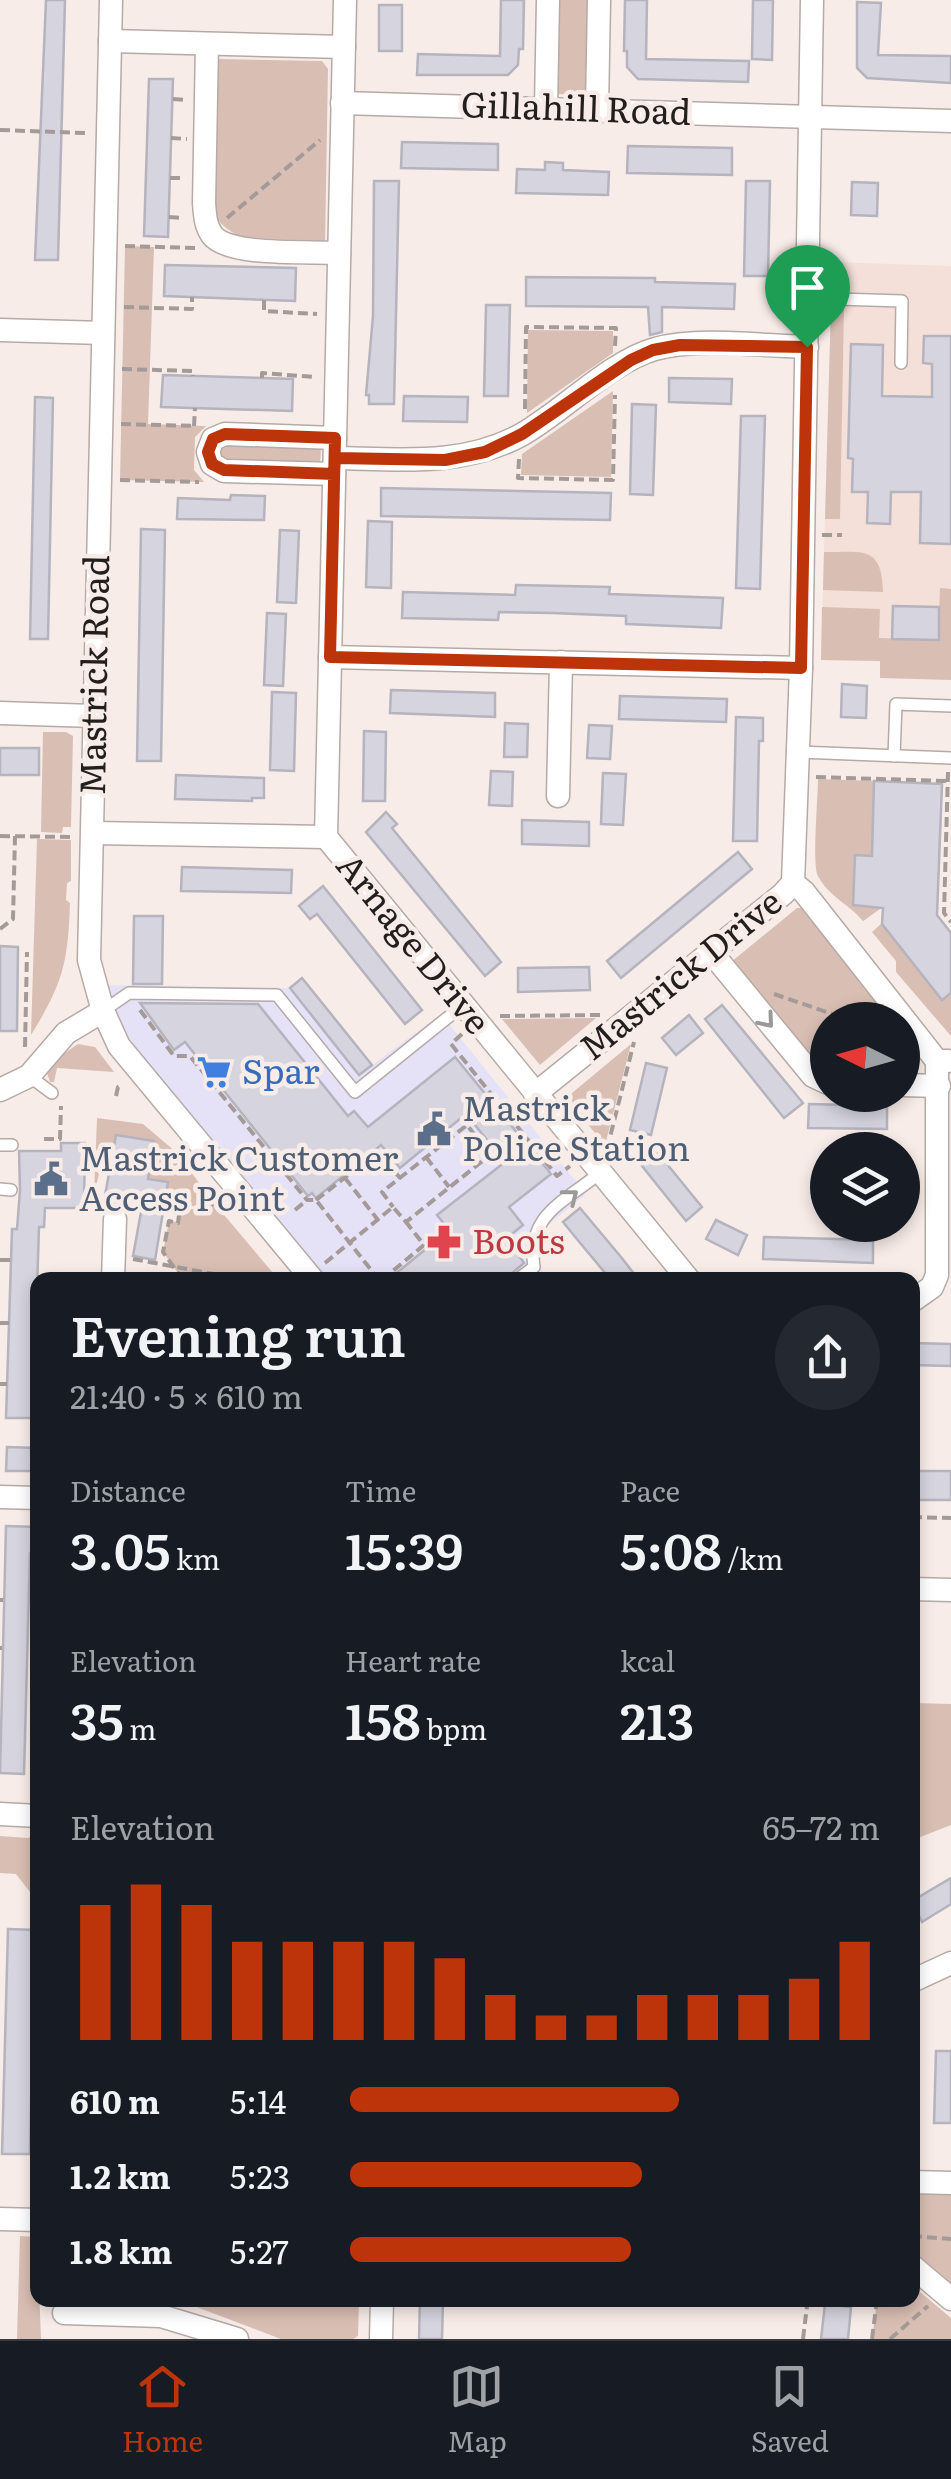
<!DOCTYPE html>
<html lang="en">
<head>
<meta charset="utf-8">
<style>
  body { margin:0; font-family:Literata,serif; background:#242831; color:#f1f3f6; height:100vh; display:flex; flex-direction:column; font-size:38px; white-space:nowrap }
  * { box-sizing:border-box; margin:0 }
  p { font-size:32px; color:#9ea1a6 }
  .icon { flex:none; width:55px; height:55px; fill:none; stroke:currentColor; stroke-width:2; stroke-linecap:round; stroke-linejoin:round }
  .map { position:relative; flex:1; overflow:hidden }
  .sheet { position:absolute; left:30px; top:1272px; width:890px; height:1035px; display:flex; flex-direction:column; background:#171b24; border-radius:20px; box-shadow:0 5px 15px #0003 }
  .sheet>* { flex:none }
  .needle { width:65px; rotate:275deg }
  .fabs { position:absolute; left:810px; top:1002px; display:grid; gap:20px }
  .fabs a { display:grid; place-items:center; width:110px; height:110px; border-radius:50%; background:#171b24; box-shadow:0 5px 15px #0003; font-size:50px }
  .pin { position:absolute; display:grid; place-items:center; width:85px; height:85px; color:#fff; margin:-102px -42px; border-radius:50% 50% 50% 0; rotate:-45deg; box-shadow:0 0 10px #0007 }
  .pin .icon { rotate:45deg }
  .round { display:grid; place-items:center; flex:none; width:105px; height:105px; border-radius:52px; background:#242831 }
  .summary { display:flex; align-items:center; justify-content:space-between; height:170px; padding:0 40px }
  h1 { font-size:55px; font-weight:600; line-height:75px }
  .figures { display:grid; grid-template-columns:repeat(3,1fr); gap:15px; height:170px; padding:10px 40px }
  .figures div { display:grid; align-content:center }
  .figures b { font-size:50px; font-weight:600 }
  .figures small { font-size:28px; font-weight:400 }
  .figures p { font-size:28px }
  .chart { height:280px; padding:20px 40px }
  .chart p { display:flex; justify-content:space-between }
  .chart svg { width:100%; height:180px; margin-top:10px; stroke:#bd340a; stroke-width:6 }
  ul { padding:0 40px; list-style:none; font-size:32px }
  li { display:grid; grid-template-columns:160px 120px 1fr; align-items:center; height:75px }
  li i { height:25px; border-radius:12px; background:#bd340a }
  .dock { display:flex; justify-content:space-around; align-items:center; height:140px; border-top:2px solid #363941; background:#171b24; font-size:28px; color:#9ea1a6 }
  .dock a { display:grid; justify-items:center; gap:5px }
  .dock .current { color:#bd340a }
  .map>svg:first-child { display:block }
  .commercial { fill:#e5e2f8 }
  .built { fill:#f4e0d8 }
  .green { fill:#d9beb3 }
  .building { fill:#d6d4de; stroke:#b5b3bd; stroke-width:2.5 }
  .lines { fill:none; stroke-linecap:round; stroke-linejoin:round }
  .service-casing { stroke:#b5aaa6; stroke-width:14 }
  .minor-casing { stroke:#b5aaa6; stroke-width:25 }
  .path { stroke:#a49b98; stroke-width:4; stroke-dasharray:10 5; stroke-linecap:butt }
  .service { stroke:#fff; stroke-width:11 }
  .minor { stroke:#fff; stroke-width:22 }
  .oneway { stroke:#9c9a99 }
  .route-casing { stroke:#fff; stroke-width:20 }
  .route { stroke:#bd340a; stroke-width:12 }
  .labels { text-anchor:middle; stroke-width:9; stroke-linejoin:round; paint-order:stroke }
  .street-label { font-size:35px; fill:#231f1d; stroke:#f8ece8 }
  .shop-label { font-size:35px; fill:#366cbe; stroke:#f8ece8; text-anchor:start }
  .service-label { font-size:35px; fill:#4e5e75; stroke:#f8ece8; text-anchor:start }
  .health-label { font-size:35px; fill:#be3a42; stroke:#f8ece8; text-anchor:start }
</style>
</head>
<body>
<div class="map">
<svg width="951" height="2339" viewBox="0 0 951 2339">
  <rect width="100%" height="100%" fill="#f8ece8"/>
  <path class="commercial" d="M107 985 290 988 359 1075 441 1014 586 1194 543 1229 526 1268 511 1280H328L304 1258 133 1044 116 1013Z"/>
  <path class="built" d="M832 262 951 266V663L821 660Z"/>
  <g class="green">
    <path d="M557 0H591L589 90 586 95 557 94Z"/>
    <path d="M219 59 322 61 328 69 325 243C286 242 236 251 213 213L216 65Z"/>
    <path d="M125 246 154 247 148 424 206 426 195 437 194 470 204 482 120 480Z"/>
    <path d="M831 306 844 309 840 519H825Z"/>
    <path d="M528 330 613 331V353L527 413Z"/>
    <path d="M613 391 611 477 521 475 522 454Z"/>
    <path d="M226 445 321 447 320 467 219 462 220 448Z"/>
    <path d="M824 552C863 552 882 545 883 592L823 590Z"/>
    <path d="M940 588 951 589V680L880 678V661L821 660 822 607 880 609 879 638 938 640Z"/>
    <path d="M43 732H66L73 736 71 827H63L62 833 41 832Z"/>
    <path d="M818 779 874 781 872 856H855L853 904 883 907 863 921C849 904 829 897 818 876 812 864 818 798 818 779Z"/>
    <path d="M37 839 71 840V881L67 883 66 900 70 903C68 963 63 983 31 1035Z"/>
    <path d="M797 908H804L895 1020H828V1074L817 1070 731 962Z"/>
    <path d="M882 923H888L887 932 942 999 951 993V1036L896 972V961L872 932Z"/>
    <path d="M596 1018 540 1065 502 1019Z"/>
    <path d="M78 1044 95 1047 114 1072 57 1068 54 1082H50L47 1073 62 1055Z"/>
    <path d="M631 1044 605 1145 566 1098Z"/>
    <path d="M97 1118 143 1124 176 1152 212 1200 202 1208 173 1202 174 1198 166 1197 168 1182 130 1176 150 1166 154 1142 116 1135 109 1172 100 1170 94 1194Z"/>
    <path d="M214 1203 279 1280H183L163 1252 169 1221 178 1222 180 1207 204 1211Z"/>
    <path d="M913 1703 951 1704V1825L918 1838 912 1833Z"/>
    <path d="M37 1833V1901L16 1874 0 1873V1836L28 1838Z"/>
    <path d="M912 2192H951V2288L913 2252Z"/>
    <path d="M20 2236 37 2237 41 2339H17Z"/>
    <path d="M913 2286 951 2318V2339H872L877 2300H912Z"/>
    <path d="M178 2300H359L358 2336 353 2339H281Z"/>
  </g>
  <g class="building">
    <path d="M46 0H65L58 260H35Z"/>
    <path d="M501 0H524L523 49H519L518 65 508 75H417L418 54 500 56Z"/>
    <path d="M625 0H647L646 59 749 61 748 82 638 79 627 67V51H624Z"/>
    <path d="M753 0H773L772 60 752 59Z"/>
    <path d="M857 2 881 3 878 55 951 56V83L867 78 857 68Z"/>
    <rect x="379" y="5" width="23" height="46"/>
    <path d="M149 79H173L168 237 144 236Z"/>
    <path d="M402 142 498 144V170L401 168Z"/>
    <path d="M628 146 732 148V175L627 173Z"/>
    <path d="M545 162 563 163V170L609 172 608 195 516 193 517 169 545 170Z"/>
    <path d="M374 181H399L394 404H369V395H366L373 316Z"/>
    <path d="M746 181H770L768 276H744Z"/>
    <path d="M852 182 878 183 877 216 851 215Z"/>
    <path d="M165 265 296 268 295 301 164 296Z"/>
    <path d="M526 277 655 278V282L735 284 734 309 662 307V332L650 335 648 307 526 306Z"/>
    <path d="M486 305H510L508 396H484Z"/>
    <path d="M924 336H951V544L920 543 921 492H891L890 524 867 523 868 492H852L853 459 848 458 851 344 883 345 882 396 932 397V364L923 363Z"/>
    <path d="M163 375 293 379 292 411 161 407Z"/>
    <path d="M669 378 732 379 731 404 669 402Z"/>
    <path d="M404 396 468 397 467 422 403 421Z"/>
    <path d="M35 397 53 398 48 639H30Z"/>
    <path d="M632 404 656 405 653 495 630 494Z"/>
    <path d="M741 416H765L760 589 736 588Z"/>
    <path d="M381 488 611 493 610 520 381 516Z"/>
    <path d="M231 495 265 496 264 520 177 519 178 498 230 500Z"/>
    <path d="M368 521 392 522 391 588 366 587Z"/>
    <path d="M141 529 165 530 161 761H137Z"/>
    <path d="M280 530 299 531 296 603 277 602Z"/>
    <path d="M516 585 610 587 609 594 723 598 721 628 626 624V616L552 613 499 612 498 620 402 618 403 592 515 595Z"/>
    <path d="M893 606 939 607V640L892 639Z"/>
    <path d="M267 613 286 614 283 686 264 685Z"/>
    <path d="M842 684 867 686 866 718 841 717Z"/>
    <path d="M391 690 495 693V717L390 713Z"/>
    <path d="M272 692 296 693 294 771 270 770Z"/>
    <path d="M620 696 727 699 726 722 619 719Z"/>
    <path d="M736 717 763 718V741H759L757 841H733Z"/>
    <path d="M505 723 528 724 527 757H504Z"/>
    <path d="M589 725 612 726 610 759 587 758Z"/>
    <path d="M364 731 386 732 385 801H363Z"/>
    <rect x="0" y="748" width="39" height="27"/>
    <path d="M491 771 513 772 512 806 489 805Z"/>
    <path d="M603 773 626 774 623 825 601 824Z"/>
    <path d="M176 775 264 778V798H252V801L175 799Z"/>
    <path d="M874 781 942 784 937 915 951 933V993L942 1000 882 924 883 908 853 905 855 855 872 856Z"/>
    <path d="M386 812 397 824 392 828 501 962 485 976 366 832Z"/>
    <path d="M522 820 589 822V846L522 844Z"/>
    <path d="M738 852 752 869 621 978 607 961Z"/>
    <path d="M182 867 292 870 291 893 181 891Z"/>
    <path d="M323 886 422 1010 405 1024 317 914 310 919 299 906Z"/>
    <path d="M134 916H163L162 984H133Z"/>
    <path d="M0 946 18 947 17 1031H0Z"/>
    <path d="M589 967 590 990 518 992V968Z"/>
    <path d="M302 978 372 1065 359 1075 290 988Z"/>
    <path d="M140 1003 258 1004 348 1116 354 1111 368 1127 455 1057 551 1174 509 1207 523 1225 507 1238 524 1263 504 1280H388L449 1230 437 1215 505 1162 466 1114 400 1168 381 1145 316 1198 312 1193 308 1196 185 1042 174 1050Z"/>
    <path d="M722 1005 803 1103 784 1118 705 1019Z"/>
    <path d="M689 1015 703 1033 676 1055 662 1038Z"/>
    <path d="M646 1063 667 1068 651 1135 630 1130Z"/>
    <path d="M809 1104 887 1106V1129L808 1128Z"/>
    <path d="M116 1135 154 1141 148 1179 168 1182 155 1260 133 1256 141 1212 127 1210 128 1205 104 1201Z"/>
    <path d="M61 1143H85L84 1208H45L44 1227H39L33 1418H6L12 1229H17L20 1190 19 1151H61Z"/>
    <path d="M658 1153 702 1207 686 1221 642 1166Z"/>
    <path d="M580 1208 621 1257 639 1280H611L576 1238 563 1222Z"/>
    <path d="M716 1220 747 1235 738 1255 706 1239Z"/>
    <path d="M764 1237 873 1240V1263L763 1259Z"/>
    <path d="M912 1343 951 1344V1366L912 1365Z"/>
    <path d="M7 1447 38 1448V1471H6Z"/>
    <rect x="912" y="1471" width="39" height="29"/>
    <path d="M6 1526 38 1527V1553H30L24 1774 0 1773Z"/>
    <path d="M951 1878V1904L922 1922 912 1901Z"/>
    <path d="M8 1929 35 1930 30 2154H2Z"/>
    <path d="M936 2051H951V2123H934Z"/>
    <path d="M420 2300H443L442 2339H419Z"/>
    <path d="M825 2304 851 2307 848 2339H821Z"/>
  </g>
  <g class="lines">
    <g class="service-casing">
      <g id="service">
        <path d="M806 298 902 301 901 363"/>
        <path d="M799 752 951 758"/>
        <path d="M894 756 896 704 951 706"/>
        <path d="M103 1011 129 993 277 995 355 1092 462 1006"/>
        <path d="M29 1076 52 1093"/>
        <path d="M0 1145H12"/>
        <path d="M0 1189 11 1190"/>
        <path d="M517 1280 534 1267C526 1214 565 1202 601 1172"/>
      </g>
    </g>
    <g class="minor-casing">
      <g id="minor">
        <path d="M111 0 89 960 103 1011 119 1046 313 1280"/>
        <path d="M345 0 326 837 689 1280"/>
        <path d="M110 41 344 47"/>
        <path d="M207 44 204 203C205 214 205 225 212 235 229 257 311 251 339 253"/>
        <path d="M342 103 951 121"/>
        <path d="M546 107 548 0"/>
        <path d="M597 109 599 0"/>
        <path d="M0 330 103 333"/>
        <path d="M335 458C399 459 462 467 521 435 562 412 611 361 655 349 699 337 761 346 807 347"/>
        <path d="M334 474 224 471 212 464 208 452 213 439 225 434 335 438"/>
        <path d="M330 657 801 668"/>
        <path d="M0 713 94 716"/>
        <path d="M558 796 561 662"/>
        <path d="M93 833 326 837"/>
        <path d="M793 883 804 892 937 1061H948"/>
        <path d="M711 952 813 1076 828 1083"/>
        <path d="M902 1085 939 1086"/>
        <path d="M0 1090 29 1076 66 1033 103 1011"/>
        <path d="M535 1094 783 894 793 883 801 668 812 0"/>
        <path d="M113 1280 115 1219"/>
        <path d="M912 1301 932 1287 937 1275V1061"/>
        <path d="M0 1497 38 1498"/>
        <path d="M912 1589 951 1590"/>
        <path d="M0 1814 38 1816"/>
        <path d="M912 1981 951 1963"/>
        <path d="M912 2182 951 2183"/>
        <path d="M0 2219 38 2220"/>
        <path d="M912 2266 951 2299"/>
        <path d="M64 2313 161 2316 237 2339"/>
        <path d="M381 2339 382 2300"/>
      </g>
    </g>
    <g class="path">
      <path d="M173 99 188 100"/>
      <path d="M0 130 85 133"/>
      <path d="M171 138 187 139"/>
      <path d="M170 178H185"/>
      <path d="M169 217 184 218"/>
      <path d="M227 218 320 140"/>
      <path d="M125 246 195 248"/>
      <path d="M264 300V311L317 314"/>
      <path d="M124 307 192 309V297"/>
      <path d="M122 369 193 371V376"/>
      <path d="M262 378V373L315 377"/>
      <path d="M525 409 526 327 616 328 615 346"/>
      <path d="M121 424 196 426"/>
      <path d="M194 426 195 408"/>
      <path d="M519 459 518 478 613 480 615 395"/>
      <path d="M120 480 199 482"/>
      <path d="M822 535H842"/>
      <path d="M948 772 944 913 951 922"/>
      <path d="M816 777 946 781"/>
      <path d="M0 836 70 837"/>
      <path d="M0 929 13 919 15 836"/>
      <path d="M774 994 850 1020"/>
      <path d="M140 1010 174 1056H190L307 1200H316L379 1280"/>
      <path d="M500 1016 600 1015"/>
      <path d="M462 1034 451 1044 557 1176 570 1166"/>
      <path d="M25 1047 27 952"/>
      <path d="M116 1096 118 1087 123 1085"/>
      <path d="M505 1119 519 1106"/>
      <path d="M44 1139H60L61 1106"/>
      <path d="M607 1149 634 1042"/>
      <path d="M426 1157 449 1187"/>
      <path d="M345 1178 378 1220"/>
      <path d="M316 1200 378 1152 400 1178"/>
      <path d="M295 1210 307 1200"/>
      <path d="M133 1259 246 1280"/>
      <path d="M0 1260H11"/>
      <path d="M325 1263 393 1207 406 1222 490 1155 467 1125 382 1192 393 1207"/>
      <path d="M183 1280 163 1252 169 1221 178 1223 180 1207 204 1211 219 1199"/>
      <path d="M382 1280 424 1245 406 1222"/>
      <path d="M0 1323H9"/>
      <path d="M0 1384H7"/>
      <path d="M912 1517 951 1518"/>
      <path d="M0 1600H3"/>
      <path d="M0 1648H2"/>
      <path d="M912 2236 951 2239"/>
      <path d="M803 2339 807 2306 816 2300"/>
      <path d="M872 2339 877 2300"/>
      <path d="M890 2339 928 2306"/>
    </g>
    <use href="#service" class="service"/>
    <use href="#minor" class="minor"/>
  </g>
  <defs><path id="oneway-chevron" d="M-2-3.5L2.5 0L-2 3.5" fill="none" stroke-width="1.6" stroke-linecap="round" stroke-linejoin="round" transform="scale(2.5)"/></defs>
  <g class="oneway">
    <use href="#oneway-chevron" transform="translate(767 1021) rotate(50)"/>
    <use href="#oneway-chevron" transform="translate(571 1196) rotate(-38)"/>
  </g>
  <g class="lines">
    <g class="route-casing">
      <path id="route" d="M807 347 680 345 653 350 631 360 522 434 485 452 445 460 335 458 334 474 224 470 212 464 208 452 213 439 225 434 335 438C334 511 332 584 330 657L801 668 807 347"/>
    </g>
    <use href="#route" class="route"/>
  </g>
  <defs>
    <g id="supermarket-bare" transform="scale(2.7)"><path d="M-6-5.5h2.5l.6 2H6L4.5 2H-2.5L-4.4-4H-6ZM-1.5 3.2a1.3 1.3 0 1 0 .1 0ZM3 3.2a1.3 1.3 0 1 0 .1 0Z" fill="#3f7fe0" stroke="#f8ece8" stroke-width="2.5" paint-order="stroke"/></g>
    <g id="civic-bare" transform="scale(2.7)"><path d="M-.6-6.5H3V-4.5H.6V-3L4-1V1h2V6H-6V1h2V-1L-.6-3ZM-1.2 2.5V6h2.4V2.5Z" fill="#5c6f8a" stroke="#f8ece8" stroke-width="2.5" paint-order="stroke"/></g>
    <g id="pharmacy-bare" transform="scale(2.7)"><path d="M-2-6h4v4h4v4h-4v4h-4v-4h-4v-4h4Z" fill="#e0444e" stroke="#f8ece8" stroke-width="2.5" paint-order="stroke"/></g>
  </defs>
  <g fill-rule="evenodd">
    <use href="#supermarket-bare" x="214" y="1072"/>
    <use href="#civic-bare" x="434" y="1129"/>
    <use href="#civic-bare" x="51" y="1179"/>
    <use href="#pharmacy-bare" x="444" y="1242"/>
  </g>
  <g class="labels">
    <g class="street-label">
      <text transform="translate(576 109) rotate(2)" y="12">Gillahill Road</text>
      <text transform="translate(95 675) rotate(-89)" y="12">Mastrick Road</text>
      <text transform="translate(413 944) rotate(51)" y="12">Arnage Drive</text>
      <text transform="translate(681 975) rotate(-39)" y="12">Mastrick Drive</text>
    </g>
    <g class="shop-label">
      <text x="242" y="1084">Spar</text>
    </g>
    <g class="service-label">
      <text x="462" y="1121">Mastrick<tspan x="462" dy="40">Police Station</tspan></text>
      <text x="79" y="1171">Mastrick Customer<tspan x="79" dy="40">Access Point</tspan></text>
    </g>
    <g class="health-label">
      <text x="472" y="1254">Boots</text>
    </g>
  </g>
</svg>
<div class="fabs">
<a><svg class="needle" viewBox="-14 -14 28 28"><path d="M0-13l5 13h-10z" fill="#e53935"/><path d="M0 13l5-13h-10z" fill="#9ea1a6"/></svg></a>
<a><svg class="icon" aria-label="layers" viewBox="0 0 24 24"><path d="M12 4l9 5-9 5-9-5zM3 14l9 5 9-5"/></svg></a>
</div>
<div class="pin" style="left:807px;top:347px;background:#1e9e55"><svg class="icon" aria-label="arrive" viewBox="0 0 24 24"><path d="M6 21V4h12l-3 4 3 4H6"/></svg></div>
<section class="sheet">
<div class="summary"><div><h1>Evening run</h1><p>21:40 · 5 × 610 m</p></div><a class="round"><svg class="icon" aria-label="share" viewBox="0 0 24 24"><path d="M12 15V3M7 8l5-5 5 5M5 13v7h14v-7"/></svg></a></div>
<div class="figures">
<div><p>Distance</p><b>3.05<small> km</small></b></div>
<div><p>Time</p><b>15:39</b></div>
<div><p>Pace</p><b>5:08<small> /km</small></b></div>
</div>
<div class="figures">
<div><p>Elevation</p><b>35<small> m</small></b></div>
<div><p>Heart rate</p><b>158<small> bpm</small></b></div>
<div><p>kcal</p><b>213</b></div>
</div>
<div class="chart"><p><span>Elevation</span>65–72 m</p>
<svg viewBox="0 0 160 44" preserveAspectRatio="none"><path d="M5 44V11M15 44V6M25 44V11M35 44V20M45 44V20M55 44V20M65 44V20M75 44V24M85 44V33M95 44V38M105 44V38M115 44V33M125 44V33M135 44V33M145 44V29M155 44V20"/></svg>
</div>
<ul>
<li><b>610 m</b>5:14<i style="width:62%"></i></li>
<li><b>1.2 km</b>5:23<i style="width:55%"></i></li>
<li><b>1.8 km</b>5:27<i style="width:53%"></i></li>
</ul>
</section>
</div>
<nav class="dock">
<a class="current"><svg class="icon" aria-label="home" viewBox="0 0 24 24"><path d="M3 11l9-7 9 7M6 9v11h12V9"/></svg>Home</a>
<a><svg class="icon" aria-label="map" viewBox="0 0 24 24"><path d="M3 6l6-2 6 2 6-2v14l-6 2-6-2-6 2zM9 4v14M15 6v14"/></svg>Map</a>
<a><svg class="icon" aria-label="saved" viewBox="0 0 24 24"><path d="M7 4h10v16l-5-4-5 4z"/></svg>Saved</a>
</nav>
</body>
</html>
